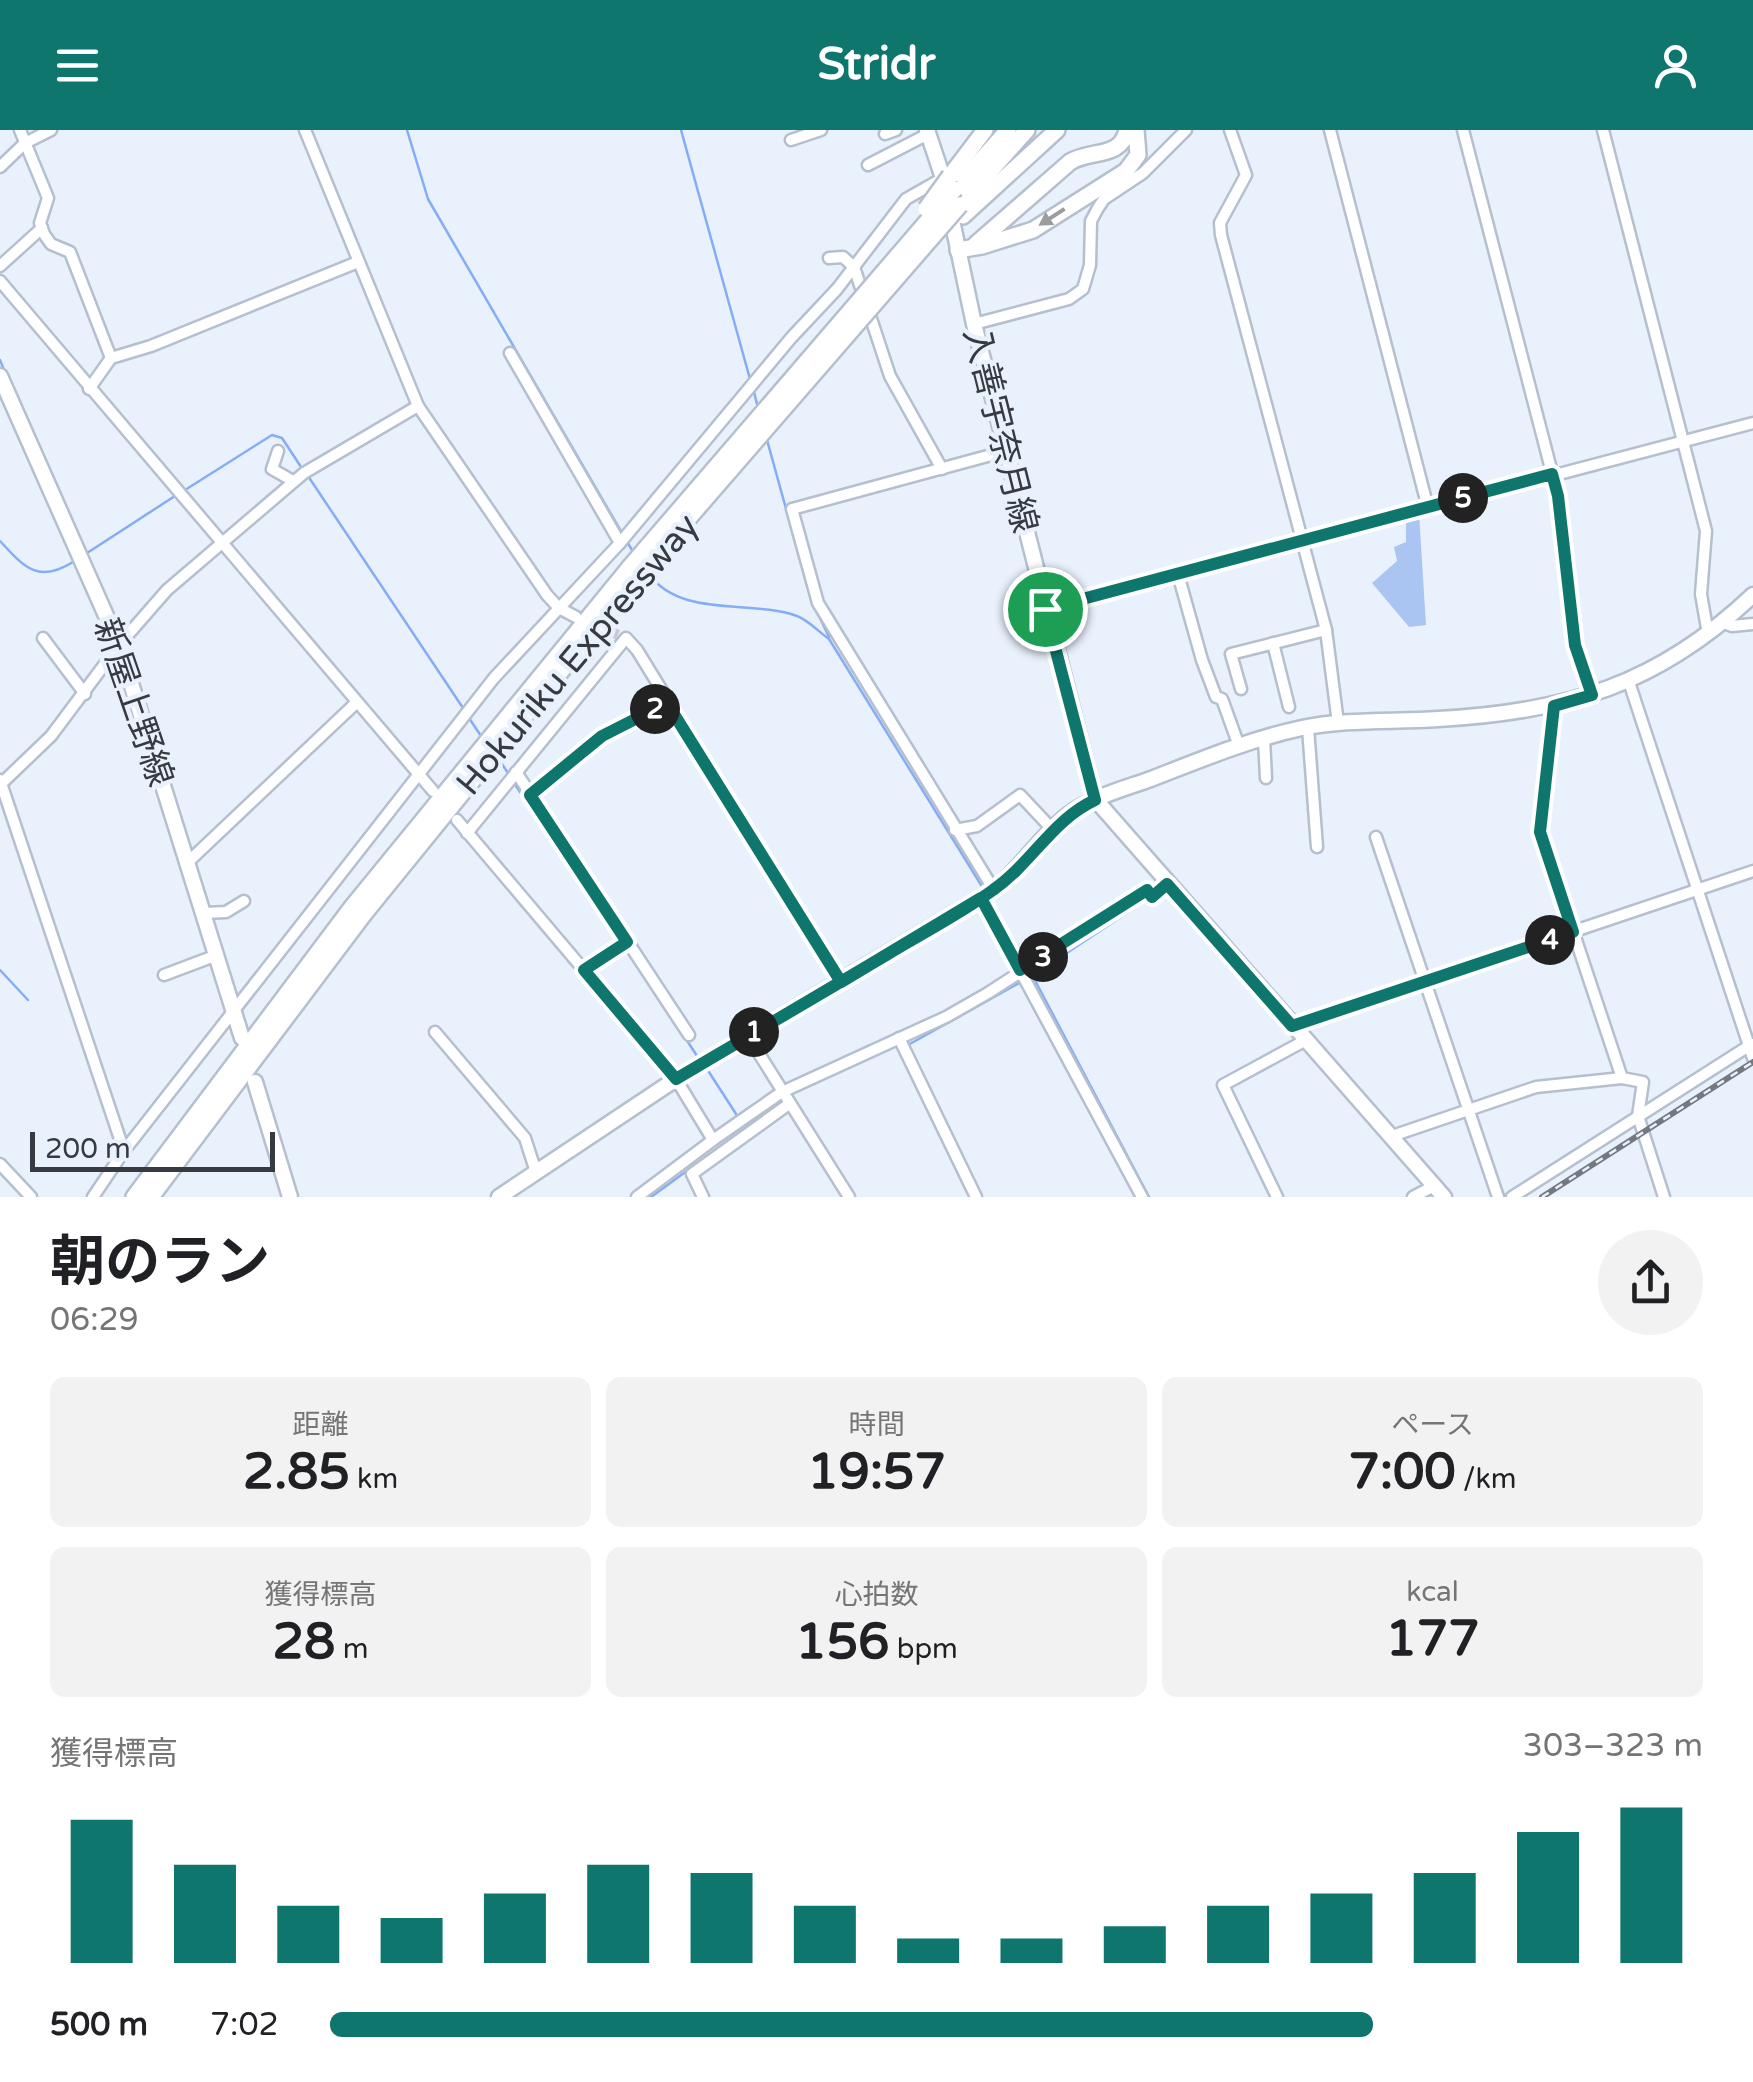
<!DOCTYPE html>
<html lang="ja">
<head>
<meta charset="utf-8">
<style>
  body { margin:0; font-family:"Varela Round","Noto Sans JP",sans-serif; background:#f2f2f2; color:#202124; height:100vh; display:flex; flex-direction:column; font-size:38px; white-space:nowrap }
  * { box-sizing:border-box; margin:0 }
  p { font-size:32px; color:#757577 }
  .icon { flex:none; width:55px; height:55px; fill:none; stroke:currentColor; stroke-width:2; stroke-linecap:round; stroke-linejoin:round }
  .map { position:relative; height:1067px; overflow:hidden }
  .sheet { display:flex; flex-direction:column; background:#fff; flex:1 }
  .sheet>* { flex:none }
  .scale { position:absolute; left:30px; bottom:25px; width:245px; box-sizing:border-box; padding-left:10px; border:5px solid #373a40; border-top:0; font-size:28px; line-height:35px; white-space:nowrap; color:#373a40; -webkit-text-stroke:8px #e9f1fd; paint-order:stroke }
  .pin { position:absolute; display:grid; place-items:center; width:85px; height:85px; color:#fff; margin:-42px; border:5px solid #fff; border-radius:50%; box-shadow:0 2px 10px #0007 }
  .km { position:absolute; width:50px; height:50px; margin:-25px; border-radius:50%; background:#222; color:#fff; font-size:28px; line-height:50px; text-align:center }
  .round { display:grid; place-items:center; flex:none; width:105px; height:105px; border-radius:52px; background:#f2f2f2 }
  .overview { display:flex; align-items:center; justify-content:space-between; height:170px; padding:0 50px }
  h1 { font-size:55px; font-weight:700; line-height:75px }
  .figures { display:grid; grid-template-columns:repeat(3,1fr); gap:15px; height:170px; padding:10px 50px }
  .figures div { display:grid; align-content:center; border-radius:15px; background:#f2f2f2; text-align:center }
  .figures b { font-size:50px; font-weight:700 }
  .figures small { font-size:28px; font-weight:400 }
  .figures p { font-size:28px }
  .chart { height:280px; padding:20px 50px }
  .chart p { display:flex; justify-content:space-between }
  .chart svg { width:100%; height:180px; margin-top:10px; stroke:#0f766e; stroke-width:6 }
  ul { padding:0 50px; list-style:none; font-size:32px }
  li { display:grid; grid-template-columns:160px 120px 1fr; align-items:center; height:75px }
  li i { height:25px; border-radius:12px; background:#0f766e }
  header { display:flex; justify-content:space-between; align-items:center; height:130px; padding:0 50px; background:#0f766e; color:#fff; font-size:45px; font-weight:700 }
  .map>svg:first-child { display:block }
  .green { fill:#abc5f3 }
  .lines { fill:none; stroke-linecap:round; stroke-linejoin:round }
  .stream { stroke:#85adf6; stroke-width:2.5 }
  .minor-tunnel { stroke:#c5ccd7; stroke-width:10; stroke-dasharray:10 5; stroke-linecap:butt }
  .minor-casing { stroke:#b6bfce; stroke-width:15 }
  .major-casing { stroke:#b6bfce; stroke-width:19 }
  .highway-casing { stroke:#b6bfce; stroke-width:20 }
  .minor { stroke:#fff; stroke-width:10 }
  .major { stroke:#fff; stroke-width:14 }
  .highway { stroke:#fff; stroke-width:15 }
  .rail-casing { stroke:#747981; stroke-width:6 }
  .rail { stroke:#e9f1fd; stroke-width:2.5; stroke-dasharray:8; stroke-linecap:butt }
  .highway-bridge-casing { stroke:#b6bfce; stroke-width:20; stroke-linecap:butt }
  .highway-bridge { stroke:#fff; stroke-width:15 }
  .oneway { fill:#9b9ca0 }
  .route-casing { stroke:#fff; stroke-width:20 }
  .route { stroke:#0f766e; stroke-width:12 }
  .labels { text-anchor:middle; stroke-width:9; stroke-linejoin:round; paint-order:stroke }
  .street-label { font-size:35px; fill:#373a40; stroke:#e9f1fd }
</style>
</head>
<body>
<header><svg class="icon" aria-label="menu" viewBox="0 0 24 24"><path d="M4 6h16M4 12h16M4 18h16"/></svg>Stridr<svg class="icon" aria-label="person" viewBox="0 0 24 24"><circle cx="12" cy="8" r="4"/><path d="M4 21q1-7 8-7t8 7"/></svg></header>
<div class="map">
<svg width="1753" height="1067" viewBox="0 0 1753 1067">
  <rect width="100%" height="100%" fill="#e9f1fd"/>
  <path class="green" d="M1419 383 1426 495 1409 497 1372 453 1397 431 1394 417 1406 412V387Z"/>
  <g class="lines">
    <g class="stream">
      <path d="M407 0 428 69 622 403"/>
      <path d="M681 0 750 249"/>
      <path d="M0 230 4 240"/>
      <path d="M754 262 758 278"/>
      <path d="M767 310 811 469 829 507"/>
      <path d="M308 346 465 581"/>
      <path d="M185 360 272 305 282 308 303 340"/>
      <path d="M626 410 635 425"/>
      <path d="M0 411C24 437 38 454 73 432"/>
      <path d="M84 425 178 364"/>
      <path d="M648 443C681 489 749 469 797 486 808 490 819 502 829 509L983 758"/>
      <path d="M469 588 481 606"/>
      <path d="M498 628 510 646"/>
      <path d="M514 653 621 812"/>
      <path d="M989 769 1026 831"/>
      <path d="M626 819 655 862"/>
      <path d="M1029 839 1149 1067"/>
      <path d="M0 840 28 870"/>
      <path d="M1032 846 1139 775"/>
      <path d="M684 906 699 929"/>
      <path d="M908 915 1021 852"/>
      <path d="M707 939 738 987"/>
      <path d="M651 1067 783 971"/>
    </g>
    <path class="minor-tunnel" d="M595 495 626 508"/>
    <g class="minor-casing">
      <g id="minor">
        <path d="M20 0 48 68 40 93 44 104 51 114 70 122 111 228"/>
        <path d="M305 0 418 276 547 465 559 478 576 487"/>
        <path d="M1230 0 1246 45 1220 93 1221 105 1326 500 1338 593"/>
        <path d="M1330 0 1428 378"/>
        <path d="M1463 0 1558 366 1575 515 1592 565"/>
        <path d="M1603 0 1706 401 1701 464 1708 504"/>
        <path d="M885 4 896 0"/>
        <path d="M791 10 821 0"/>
        <path d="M868 35 928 4"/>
        <path d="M0 37 25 13 51 0"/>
        <path d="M829 128 843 127 854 137 890 246 942 339"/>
        <path d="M0 136 42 98"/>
        <path d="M0 151 433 661"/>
        <path d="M974 194 1069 169 1083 159 1090 135 1091 91 1098 78 1104 69 1143 43 1186 0"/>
        <path d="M510 223 620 413"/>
        <path d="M89 259 111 228 151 216 358 132"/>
        <path d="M278 321 272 339 293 351"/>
        <path d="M1178 444 1202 530 1216 567 1222 569 1239 616"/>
        <path d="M1045 479 1753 293"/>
        <path d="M1724 493 1732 496 1753 494"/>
        <path d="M43 508 85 564"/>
        <path d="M1273 513 1289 577"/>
        <path d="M1629 552 1753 928"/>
        <path d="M1241 559 1231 524 1326 500"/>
        <path d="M1554 576 1540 702 1622 948 1643 952 1638 986 1664 1067"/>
        <path d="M1308 598 1317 717"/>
        <path d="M1264 609 1266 648"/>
        <path d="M516 642 689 905"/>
        <path d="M0 650 124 1021"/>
        <path d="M2 653 51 606 119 515 167 460 304 343 418 276"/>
        <path d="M530 665 602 606 667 573"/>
        <path d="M457 690 676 949 713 1010 782 962 946 887 988 863 1147 760 1152 767 1167 754"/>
        <path d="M955 700 977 696 1020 665 1052 699"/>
        <path d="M467 703 626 508 637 520 841 852"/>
        <path d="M1376 707 1498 1067"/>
        <path d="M188 732 356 573"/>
        <path d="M994 760 818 473 792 379 1006 321"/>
        <path d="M981 768 1142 1067"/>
        <path d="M204 783 226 782 244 771"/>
        <path d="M584 840 627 812"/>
        <path d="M164 845 217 825"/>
        <path d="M1292 896 1753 741"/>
        <path d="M435 902 525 1008 536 1042"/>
        <path d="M748 906 849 1067"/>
        <path d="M899 908 976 1067"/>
        <path d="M1392 1006 1536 957 1622 948"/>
        <path d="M0 1034 31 1067"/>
        <path d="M93 1067 124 1021 494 548 620 413 791 208 837 159 906 69 943 48"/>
        <path d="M637 1067 713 1010"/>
        <path d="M703 1067 692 1044 789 974"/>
        <path d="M1277 1067 1223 955 1306 910"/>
        <path d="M1413 1067 1434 1056"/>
        <path d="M1512 1067 1752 914"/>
      </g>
    </g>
    <g class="major-casing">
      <g id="major">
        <path d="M927 0 943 48 974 194 1095 669 1444 1067"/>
        <path d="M0 246 119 515 242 908"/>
        <path d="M255 952 290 1067"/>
        <path d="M499 1067 676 949 994 760C1022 738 1040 706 1068 685 1092 667 1123 659 1151 649 1200 630 1250 609 1302 598 1346 589 1393 592 1438 589 1567 582 1658 555 1753 465"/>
      </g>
    </g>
    <g class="highway-casing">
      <g id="highway">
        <path d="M950 46 985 0"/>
        <path d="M955 59 1008 0"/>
        <path d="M960 75 1027 0"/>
        <path d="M963 86 1057 0"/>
        <path d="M976 114 1070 32C1091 19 1121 29 1127 0"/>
        <path d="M958 120 982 116 1033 100 1126 41 1138 25 1136 0"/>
        <path d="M134 1067 352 777 629 438"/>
        <path d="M151 1067 364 784 636 449"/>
      </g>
    </g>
    <use href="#minor" class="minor"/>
    <use href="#major" class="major"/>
    <use href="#highway" class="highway"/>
    <g class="rail-casing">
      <path id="rail" d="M1542 1067 1753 932"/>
    </g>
    <use href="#rail" class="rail"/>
    <g class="highway-bridge-casing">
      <g id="highway-bridge">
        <path d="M926 79 950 46"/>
        <path d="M629 438 955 59"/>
        <path d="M636 449 960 75"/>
      </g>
    </g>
    <use href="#highway-bridge" class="highway-bridge"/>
  </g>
  <defs><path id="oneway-solid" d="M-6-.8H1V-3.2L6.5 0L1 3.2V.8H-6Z" transform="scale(2.5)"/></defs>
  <use class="oneway" href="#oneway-solid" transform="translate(1052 87) rotate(147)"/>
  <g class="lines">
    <g class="route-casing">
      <path id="route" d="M1045 479 1095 670C1052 690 1032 733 993 760 960 784 923 803 888 824 817 866 746 907 676 949L584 840 627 812 530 665 602 606 667 573 841 852 981 768 1020 840 1147 760 1152 767 1167 754 1292 896 1573 802 1540 702 1554 576 1592 565 1575 515 1558 366 1552 344 1045 479"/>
    </g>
    <use href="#route" class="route"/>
  </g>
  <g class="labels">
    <g class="street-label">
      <text transform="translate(1001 300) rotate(76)" y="12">入善宇奈月線</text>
      <text transform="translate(577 524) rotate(-50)" y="12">Hokuriku Expressway</text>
      <text transform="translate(134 572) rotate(71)" y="12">新屋上野線</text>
    </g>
  </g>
</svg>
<div class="scale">200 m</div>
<div class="pin" style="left:1045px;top:479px;background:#1e9e55"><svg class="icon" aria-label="arrive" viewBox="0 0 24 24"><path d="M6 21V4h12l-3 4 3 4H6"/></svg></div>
<b class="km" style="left:754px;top:902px">1</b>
<b class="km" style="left:655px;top:579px">2</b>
<b class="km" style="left:1043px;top:827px">3</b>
<b class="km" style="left:1550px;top:810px">4</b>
<b class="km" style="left:1463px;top:368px">5</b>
</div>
<section class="sheet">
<div class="overview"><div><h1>朝のラン</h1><p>06:29</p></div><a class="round"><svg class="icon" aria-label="share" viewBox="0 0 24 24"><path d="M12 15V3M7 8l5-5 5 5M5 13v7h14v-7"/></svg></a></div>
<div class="figures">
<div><p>距離</p><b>2.85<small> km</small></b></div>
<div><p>時間</p><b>19:57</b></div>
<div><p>ペース</p><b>7:00<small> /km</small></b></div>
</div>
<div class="figures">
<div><p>獲得標高</p><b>28<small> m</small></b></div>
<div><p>心拍数</p><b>156<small> bpm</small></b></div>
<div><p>kcal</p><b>177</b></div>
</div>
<div class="chart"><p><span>獲得標高</span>303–323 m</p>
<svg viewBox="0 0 160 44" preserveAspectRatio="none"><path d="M5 44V9M15 44V20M25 44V30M35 44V33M45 44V27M55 44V20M65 44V22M75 44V30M85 44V38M95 44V38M105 44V35M115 44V30M125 44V27M135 44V22M145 44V12M155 44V6"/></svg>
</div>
<ul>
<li><b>500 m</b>7:02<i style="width:76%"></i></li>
</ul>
</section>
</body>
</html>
